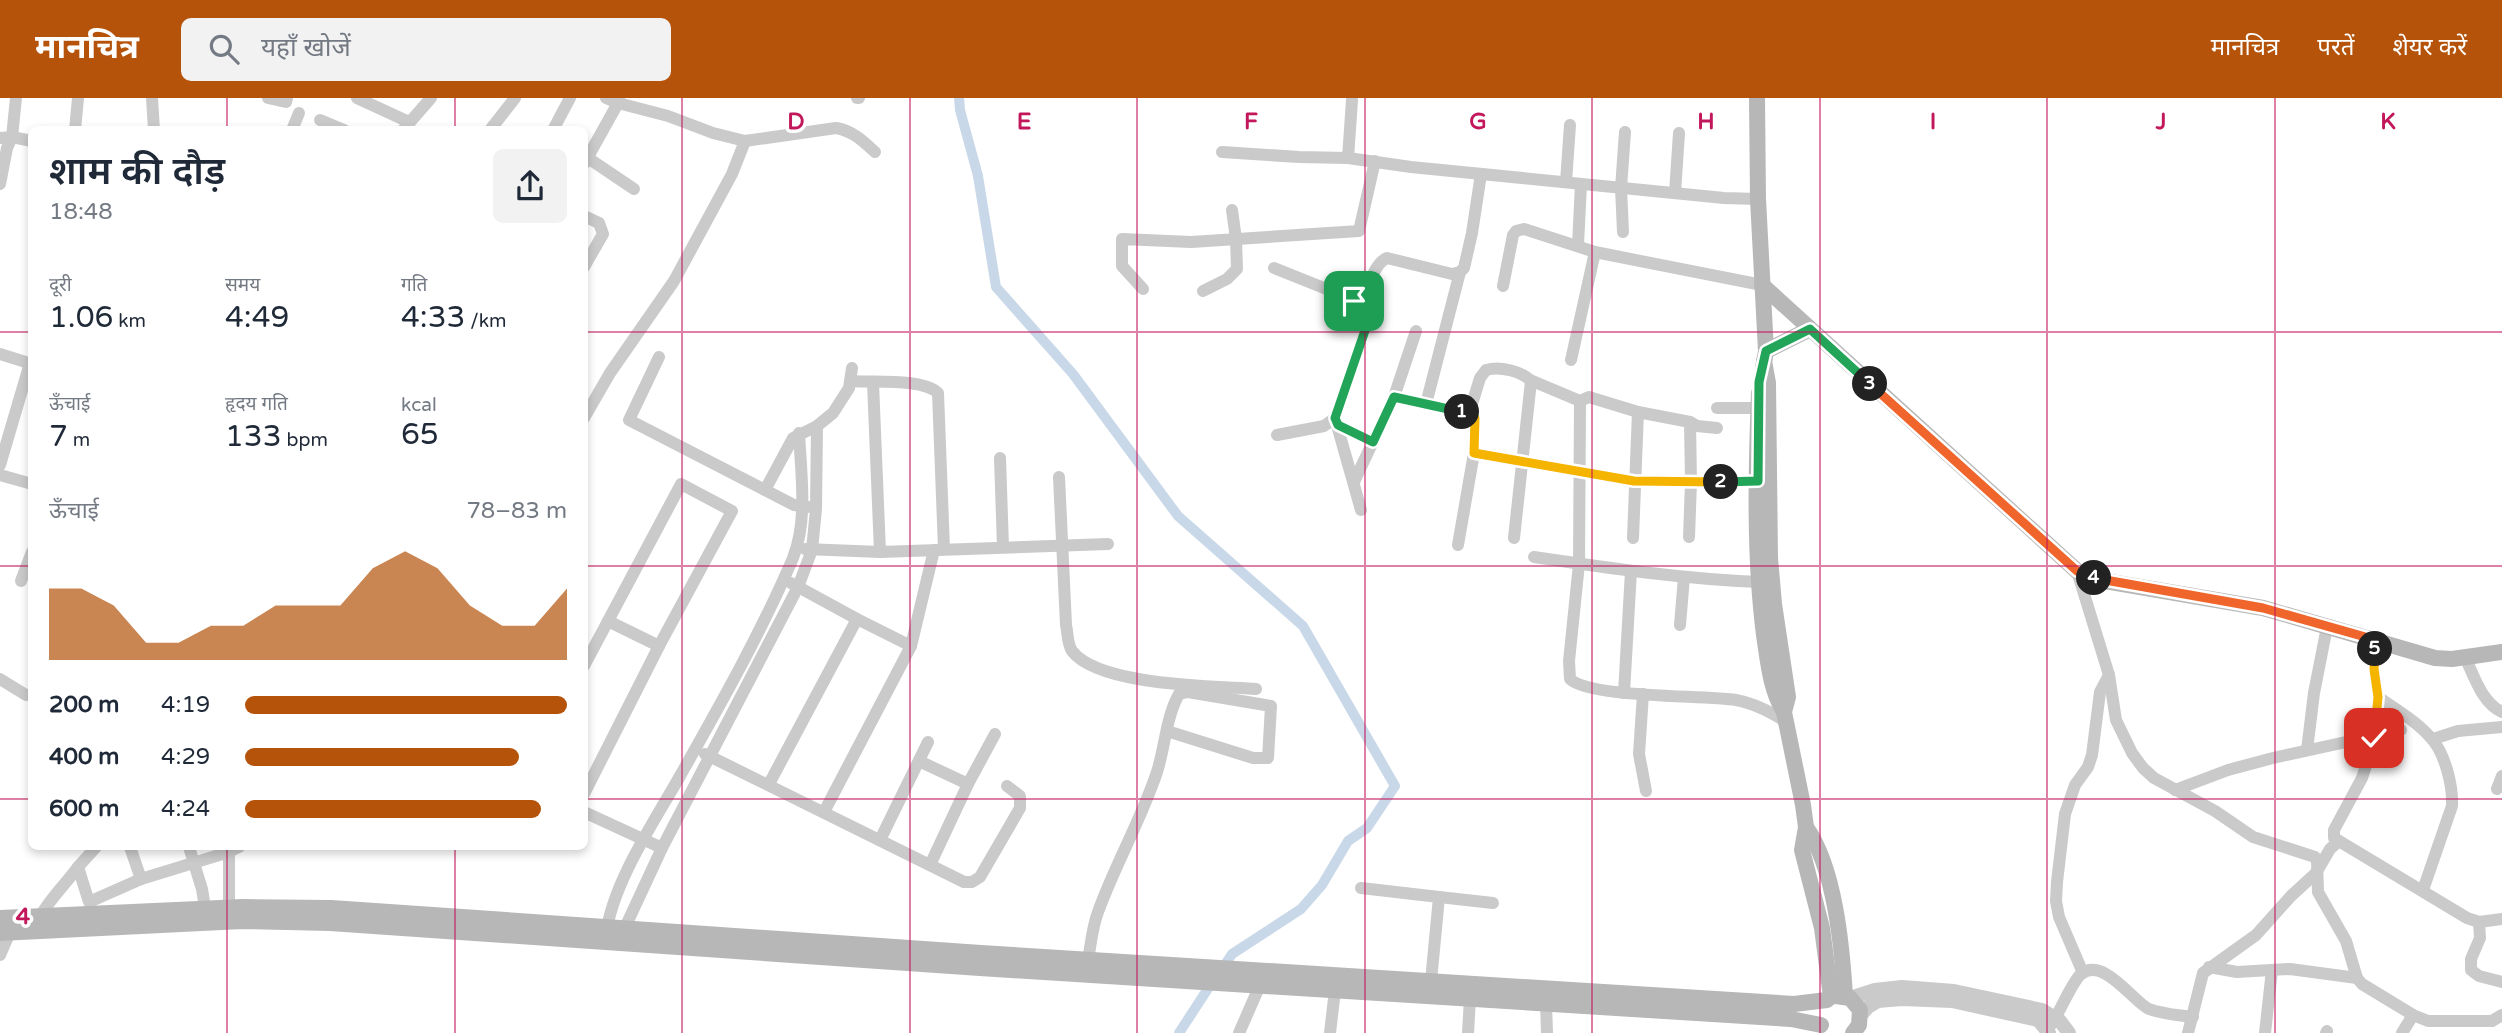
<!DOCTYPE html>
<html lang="hi">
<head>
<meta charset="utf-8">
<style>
  body { margin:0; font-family:"Varela Round","Noto Sans Devanagari",sans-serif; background:#f2f2f3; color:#1f2937; height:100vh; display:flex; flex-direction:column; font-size:26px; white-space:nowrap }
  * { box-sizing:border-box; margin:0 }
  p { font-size:23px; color:#747a83 }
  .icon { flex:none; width:38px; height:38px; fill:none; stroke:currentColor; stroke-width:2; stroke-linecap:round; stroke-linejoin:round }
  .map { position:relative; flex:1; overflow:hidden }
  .sheet { position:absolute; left:28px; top:28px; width:560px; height:724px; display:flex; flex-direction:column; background:#fff; border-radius:10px; box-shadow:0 4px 10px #0003 }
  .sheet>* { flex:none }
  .pin { position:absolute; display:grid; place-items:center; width:60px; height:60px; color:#fff; margin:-30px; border-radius:14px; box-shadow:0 4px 10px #0006 }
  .km { position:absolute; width:35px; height:35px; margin:-18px; border-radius:50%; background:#222; color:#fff; font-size:19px; line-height:35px; text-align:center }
  .round { display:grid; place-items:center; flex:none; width:74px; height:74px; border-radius:10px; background:#f2f2f3 }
  .summary { display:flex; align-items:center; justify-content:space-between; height:119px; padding:0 21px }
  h1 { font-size:38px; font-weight:600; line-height:52px }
  .metrics { display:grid; grid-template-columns:repeat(3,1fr); gap:10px; height:119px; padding:7px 21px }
  .metrics div { display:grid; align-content:center }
  .metrics b { font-size:30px; font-weight:600 }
  .metrics small { font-size:19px; font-weight:400 }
  .metrics p { font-size:19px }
  .chart { height:196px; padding:14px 21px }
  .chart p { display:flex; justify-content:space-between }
  .chart svg { width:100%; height:126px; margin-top:7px; fill:#b45309; opacity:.7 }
  ul { padding:0 21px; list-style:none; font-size:23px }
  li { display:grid; grid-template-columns:112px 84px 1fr; align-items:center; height:52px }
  li i { height:18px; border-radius:9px; background:#b45309 }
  header { display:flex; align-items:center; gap:42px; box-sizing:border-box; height:98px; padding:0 35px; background:#b45309; color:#fff }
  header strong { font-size:33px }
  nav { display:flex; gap:38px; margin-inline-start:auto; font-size:24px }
  .search { width:490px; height:63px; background:#f2f2f3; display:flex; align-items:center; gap:18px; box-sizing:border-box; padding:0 24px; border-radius:10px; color:#747a83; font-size:26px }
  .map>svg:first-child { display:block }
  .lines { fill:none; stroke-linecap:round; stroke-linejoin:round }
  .canal { stroke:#c9d8e8; stroke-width:10 }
  .minor { stroke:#cacaca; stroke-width:12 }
  .tertiary { stroke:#cacaca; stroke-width:14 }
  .secondary { stroke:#b7b7b7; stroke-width:16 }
  .split-1-casing { stroke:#fff; stroke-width:14 }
  .split-2-casing { stroke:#fff; stroke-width:14 }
  .split-3-casing { stroke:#fff; stroke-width:14 }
  .split-4-casing { stroke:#fff; stroke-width:14 }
  .split-5-casing { stroke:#fff; stroke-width:14 }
  .split-6-casing { stroke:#fff; stroke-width:14 }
  .split-1 { stroke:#22a559; stroke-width:9 }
  .split-2 { stroke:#f5b400; stroke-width:9 }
  .split-3 { stroke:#22a559; stroke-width:9 }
  .split-4 { stroke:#f0652b; stroke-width:9 }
  .split-5 { stroke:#f0652b; stroke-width:9 }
  .split-6 { stroke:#f5b400; stroke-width:9 }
  .grid { fill:none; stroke:#c2185b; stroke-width:2; stroke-opacity:0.55 }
  .grid-label { font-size:23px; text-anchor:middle; font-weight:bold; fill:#c2185b; stroke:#fff; stroke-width:7; stroke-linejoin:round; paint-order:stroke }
</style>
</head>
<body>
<header>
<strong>मानचित्र</strong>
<div class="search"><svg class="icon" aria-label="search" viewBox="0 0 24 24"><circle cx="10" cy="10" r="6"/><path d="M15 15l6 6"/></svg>यहाँ खोजें</div>
<nav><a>मानचित्र</a><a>परतें</a><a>शेयर करें</a></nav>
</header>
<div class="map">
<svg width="2502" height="935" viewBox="0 0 2502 935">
  <rect width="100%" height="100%" fill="#fff"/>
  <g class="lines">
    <g class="canal">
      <path d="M959 0 960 12 978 78 996 189 1073 276 1178 418 1303 528 1395 688 1367 730 1348 743 1322 787 1301 811 1232 856 1226 865"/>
      <path d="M1179 935 1209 889"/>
    </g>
    <g class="minor">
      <path d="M16 0 12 39 32 43"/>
      <path d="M152 0 154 32"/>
      <path d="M268 0 286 4 287 0"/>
      <path d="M357 0 409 24"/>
      <path d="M619 0 618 5 668 18 713 35 745 43 836 30C853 33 863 43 875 54"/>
      <path d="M857 0H859"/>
      <path d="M320 22 344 32"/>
      <path d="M75 32 78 0"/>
      <path d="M292 32 299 15"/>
      <path d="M403 32 431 0"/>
      <path d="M490 32 515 0"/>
      <path d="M553 32 570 0"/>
      <path d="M0 40 12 39 7 50 0 86"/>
      <path d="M1222 54 1299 59 1348 60 1411 69 1724 100 1758 101"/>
      <path d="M588 60 634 91"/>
      <path d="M1348 60 1352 2"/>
      <path d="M584 66 618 5 606 0"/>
      <path d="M1566 84 1570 27"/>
      <path d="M1675 95 1679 35"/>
      <path d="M584 118 599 125 603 136 584 169"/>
      <path d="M1623 134 1621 90 1625 34"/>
      <path d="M1578 147 1581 86"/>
      <path d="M1274 170 1364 206 1370 214 1369 224 1335 320 1324 328 1277 337"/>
      <path d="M1503 188 1513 137 1516 133 1524 131 1595 154 1762 187"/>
      <path d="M1143 191 1122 168V141L1191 144 1359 133 1375 63"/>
      <path d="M1203 193 1227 181 1237 171 1236 141 1232 112"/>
      <path d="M1364 206C1369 191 1372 167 1387 160L1452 176 1460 174 1464 170 1472 135 1481 76"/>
      <path d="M1416 233 1394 299 1469 316 1475 320 1474 355 1634 383H1758"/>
      <path d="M0 256 32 266"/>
      <path d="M659 259 629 322 794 407 808 409"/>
      <path d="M1571 262 1595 154"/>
      <path d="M1530 282 1580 303 1589 299 1638 314 1690 324 1697 328 1717 330"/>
      <path d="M852 283C873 285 923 280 938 295L944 451"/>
      <path d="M873 285 880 454"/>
      <path d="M1580 303 1579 466 1569 563 1570 581C1590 600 1702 597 1736 602 1754 605 1769 613 1785 623"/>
      <path d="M1426 306 1460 174"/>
      <path d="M1717 310H1758"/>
      <path d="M1469 316 1480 280 1486 272C1500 268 1521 273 1531 283L1514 440"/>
      <path d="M584 320 610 275 674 183 732 76 745 43"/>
      <path d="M1335 320 1361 412"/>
      <path d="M1338 327 1373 344"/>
      <path d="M1000 360 1003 449"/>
      <path d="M0 367 30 265"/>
      <path d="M0 377 32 386"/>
      <path d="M1059 379 1066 527C1068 535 1067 546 1072 553 1099 588 1213 588 1256 591"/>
      <path d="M1354 384 1394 299"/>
      <path d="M765 392 793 340 817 328 833 315 849 290 852 270"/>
      <path d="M1689 439 1691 384 1690 324"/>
      <path d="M1633 440 1638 314"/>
      <path d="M1458 447 1474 355"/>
      <path d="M805 451 880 454 1108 446"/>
      <path d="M1534 459C1608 470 1683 481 1759 484"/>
      <path d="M2077 473 2109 577 2116 622 2132 655 2143 670 2154 680 2215 713 2253 739 2315 759 2317 763 2318 794 2346 843 2357 880 2362 886 2413 917 2428 923H2492L2502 917"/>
      <path d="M21 483 32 454"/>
      <path d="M857 521 911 548 934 452"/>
      <path d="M608 523 659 548"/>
      <path d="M1680 527 1684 479"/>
      <path d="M2376 542 2374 571 2378 599 2373 646 2362 680 2334 732V740L2467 820 2479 824 2502 821"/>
      <path d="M2465 559C2474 578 2482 605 2502 614"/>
      <path d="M584 568 681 386 732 413 659 548 584 696"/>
      <path d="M0 581 26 597"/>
      <path d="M1624 595 1631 473"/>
      <path d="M1643 596 1639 656 1646 693"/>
      <path d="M2378 599C2396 611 2417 624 2431 640 2445 655 2453 688 2452 708L2423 792"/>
      <path d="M2433 641 2458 633 2502 629"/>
      <path d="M2307 652 2314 595 2327 529"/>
      <path d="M705 656 964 784H972L980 779 1020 710V698L1007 688"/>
      <path d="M919 663 968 686 930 767"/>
      <path d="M769 686 857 521 791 485"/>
      <path d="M968 686 995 636"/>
      <path d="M2497 691 2502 678"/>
      <path d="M2175 692 2228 672 2273 660 2401 632"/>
      <path d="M584 714 662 750"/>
      <path d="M824 714 911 548"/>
      <path d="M880 742 928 644"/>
      <path d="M130 749 141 781 229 754"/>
      <path d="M189 749 202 791 206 816"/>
      <path d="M78 769 96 749"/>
      <path d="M1361 790 1439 799 1431 883"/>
      <path d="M1439 799 1493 805"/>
      <path d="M229 809V754L239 749"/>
      <path d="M40 819C50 800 66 786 78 769L89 804 141 781"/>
      <path d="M2479 824 2480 840 2471 861V872L2479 878 2502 884"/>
      <path d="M606 836C613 784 654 724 680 678 720 607 761 535 793 460 808 422 801 376 799 335"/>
      <path d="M622 836 662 750 798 489 812 452 816 411 817 328"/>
      <path d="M0 857 10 834"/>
      <path d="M1088 862C1091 846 1092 830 1098 814 1115 767 1141 722 1157 674 1165 649 1166 619 1179 596L1188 594 1271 608 1268 660H1253L1167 633"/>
      <path d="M2209 869 2237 874 2290 871 2357 880"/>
      <path d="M2083 875 2059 819 2056 803 2057 784 2065 716 2075 687 2088 669 2092 657 2100 594 2109 577"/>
      <path d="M1546 905 1547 935"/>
      <path d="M2050 928C2060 915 2071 885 2081 876 2104 858 2134 905 2149 911 2162 916 2179 917 2193 919"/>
      <path d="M1239 935 1260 887"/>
      <path d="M1330 935 1335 892"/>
      <path d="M1468 935 1470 900"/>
      <path d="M2188 935 2203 875 2256 837 2291 798 2316 775 2330 751 2338 744"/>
      <path d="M2265 935 2272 872"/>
      <path d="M2326 935 2327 933"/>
      <path d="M2402 935 2413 917"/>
    </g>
    <g class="tertiary">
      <path d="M1850 900 1875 892 1902 889 1954 893 2042 912 2060 923 2069 935"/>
      <path d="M1861 917 1868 909 1878 903 1902 901 1952 903 2038 922 2049 935"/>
    </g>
    <g class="secondary">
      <path d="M1757 0 1758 101 1766 253 1763 270"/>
      <path d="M1762 187 2077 473 2099 482 2263 510 2435 560 2452 561 2502 554"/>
      <path d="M1766 253 1810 231"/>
      <path d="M1764 263 1768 285 1770 460 1774 506 1788 599 1784 614 1803 707 1806 729 1802 752 1822 830 1831 899"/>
      <path d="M1759 295C1756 375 1754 458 1764 537 1768 563 1770 591 1784 614"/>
      <path d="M1806 729C1835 770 1842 848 1845 898"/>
      <path d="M0 820 242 809 331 810 981 855 1794 906 1827 902"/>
      <path d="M0 835 242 823 330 825 980 870 1791 921 1821 927"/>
      <path d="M1836 898 1850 900 1860 912 1859 927 1853 935"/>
    </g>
  </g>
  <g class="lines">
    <g class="split-1-casing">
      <path id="split-1" d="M1354 203 1369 210 1370 218 1335 320 1338 327 1373 344 1394 299 1462 314"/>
    </g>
    <g class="split-2-casing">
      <path id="split-2" d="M1462 314 1475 320 1474 355 1634 383 1721 384"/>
    </g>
    <g class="split-3-casing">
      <path id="split-3" d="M1721 384 1758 383 1759 284 1766 253 1810 231 1870 286"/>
    </g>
    <g class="split-4-casing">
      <path id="split-4" d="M1870 286 2077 473 2094 480"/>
    </g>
    <g class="split-5-casing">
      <path id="split-5" d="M2094 480 2263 510 2376 542 2375 551"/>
    </g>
    <g class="split-6-casing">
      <path id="split-6" d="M2374 640 2378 599 2374 571 2375 551"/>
    </g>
    <use href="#split-1" class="split-1"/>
    <use href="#split-2" class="split-2"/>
    <use href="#split-3" class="split-3"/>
    <use href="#split-4" class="split-4"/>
    <use href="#split-5" class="split-5"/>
    <use href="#split-6" class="split-6"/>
  </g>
  <path class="grid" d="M227 0V32M455 0V32M682 0V935M910 0V935M1137 0V935M1365 0V935M1592 0V935M1820 0V935M2047 0V935M2275 0V935M0 234H32M584 234H2502M0 468H32M584 468H2502M0 701H32M584 701H2502M227 749V935M455 749V935"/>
  <g class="grid-label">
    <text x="796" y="31">D</text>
    <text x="1024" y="31">E</text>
    <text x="1251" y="31">F</text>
    <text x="1478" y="31">G</text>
    <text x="1706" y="31">H</text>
    <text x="1933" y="31">I</text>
    <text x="2161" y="31">J</text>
    <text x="2388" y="31">K</text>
    <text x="23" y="826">4</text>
  </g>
</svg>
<div class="pin" style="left:1354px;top:203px;background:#1e9e55"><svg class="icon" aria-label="arrive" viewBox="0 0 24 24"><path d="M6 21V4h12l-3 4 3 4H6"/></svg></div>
<div class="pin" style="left:2374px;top:640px;background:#d93025"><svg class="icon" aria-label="check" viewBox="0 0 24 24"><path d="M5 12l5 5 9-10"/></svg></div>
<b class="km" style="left:1462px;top:314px">1</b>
<b class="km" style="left:1721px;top:384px">2</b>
<b class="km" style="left:1870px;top:286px">3</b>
<b class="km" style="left:2094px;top:480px">4</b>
<b class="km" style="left:2375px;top:551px">5</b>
<section class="sheet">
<div class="summary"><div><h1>शाम की दौड़</h1><p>18:48</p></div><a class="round"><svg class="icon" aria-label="share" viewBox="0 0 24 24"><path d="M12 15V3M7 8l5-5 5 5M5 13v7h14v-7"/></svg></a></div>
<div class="metrics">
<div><p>दूरी</p><b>1.06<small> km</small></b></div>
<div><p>समय</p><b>4:49</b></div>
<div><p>गति</p><b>4:33<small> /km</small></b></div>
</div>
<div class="metrics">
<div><p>ऊँचाई</p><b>7<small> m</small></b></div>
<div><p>हृदय गति</p><b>133<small> bpm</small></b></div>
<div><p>kcal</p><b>65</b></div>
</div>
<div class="chart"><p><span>ऊँचाई</span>78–83 m</p>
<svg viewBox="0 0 160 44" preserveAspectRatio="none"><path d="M0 44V19L10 19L20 25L30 38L40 38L50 32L60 32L70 25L80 25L90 25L100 12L110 6L120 12L130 25L140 32L150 32L160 19V44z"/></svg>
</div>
<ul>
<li><b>200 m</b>4:19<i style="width:100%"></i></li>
<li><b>400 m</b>4:29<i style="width:85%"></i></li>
<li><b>600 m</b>4:24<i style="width:92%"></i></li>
</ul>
</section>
</div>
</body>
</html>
